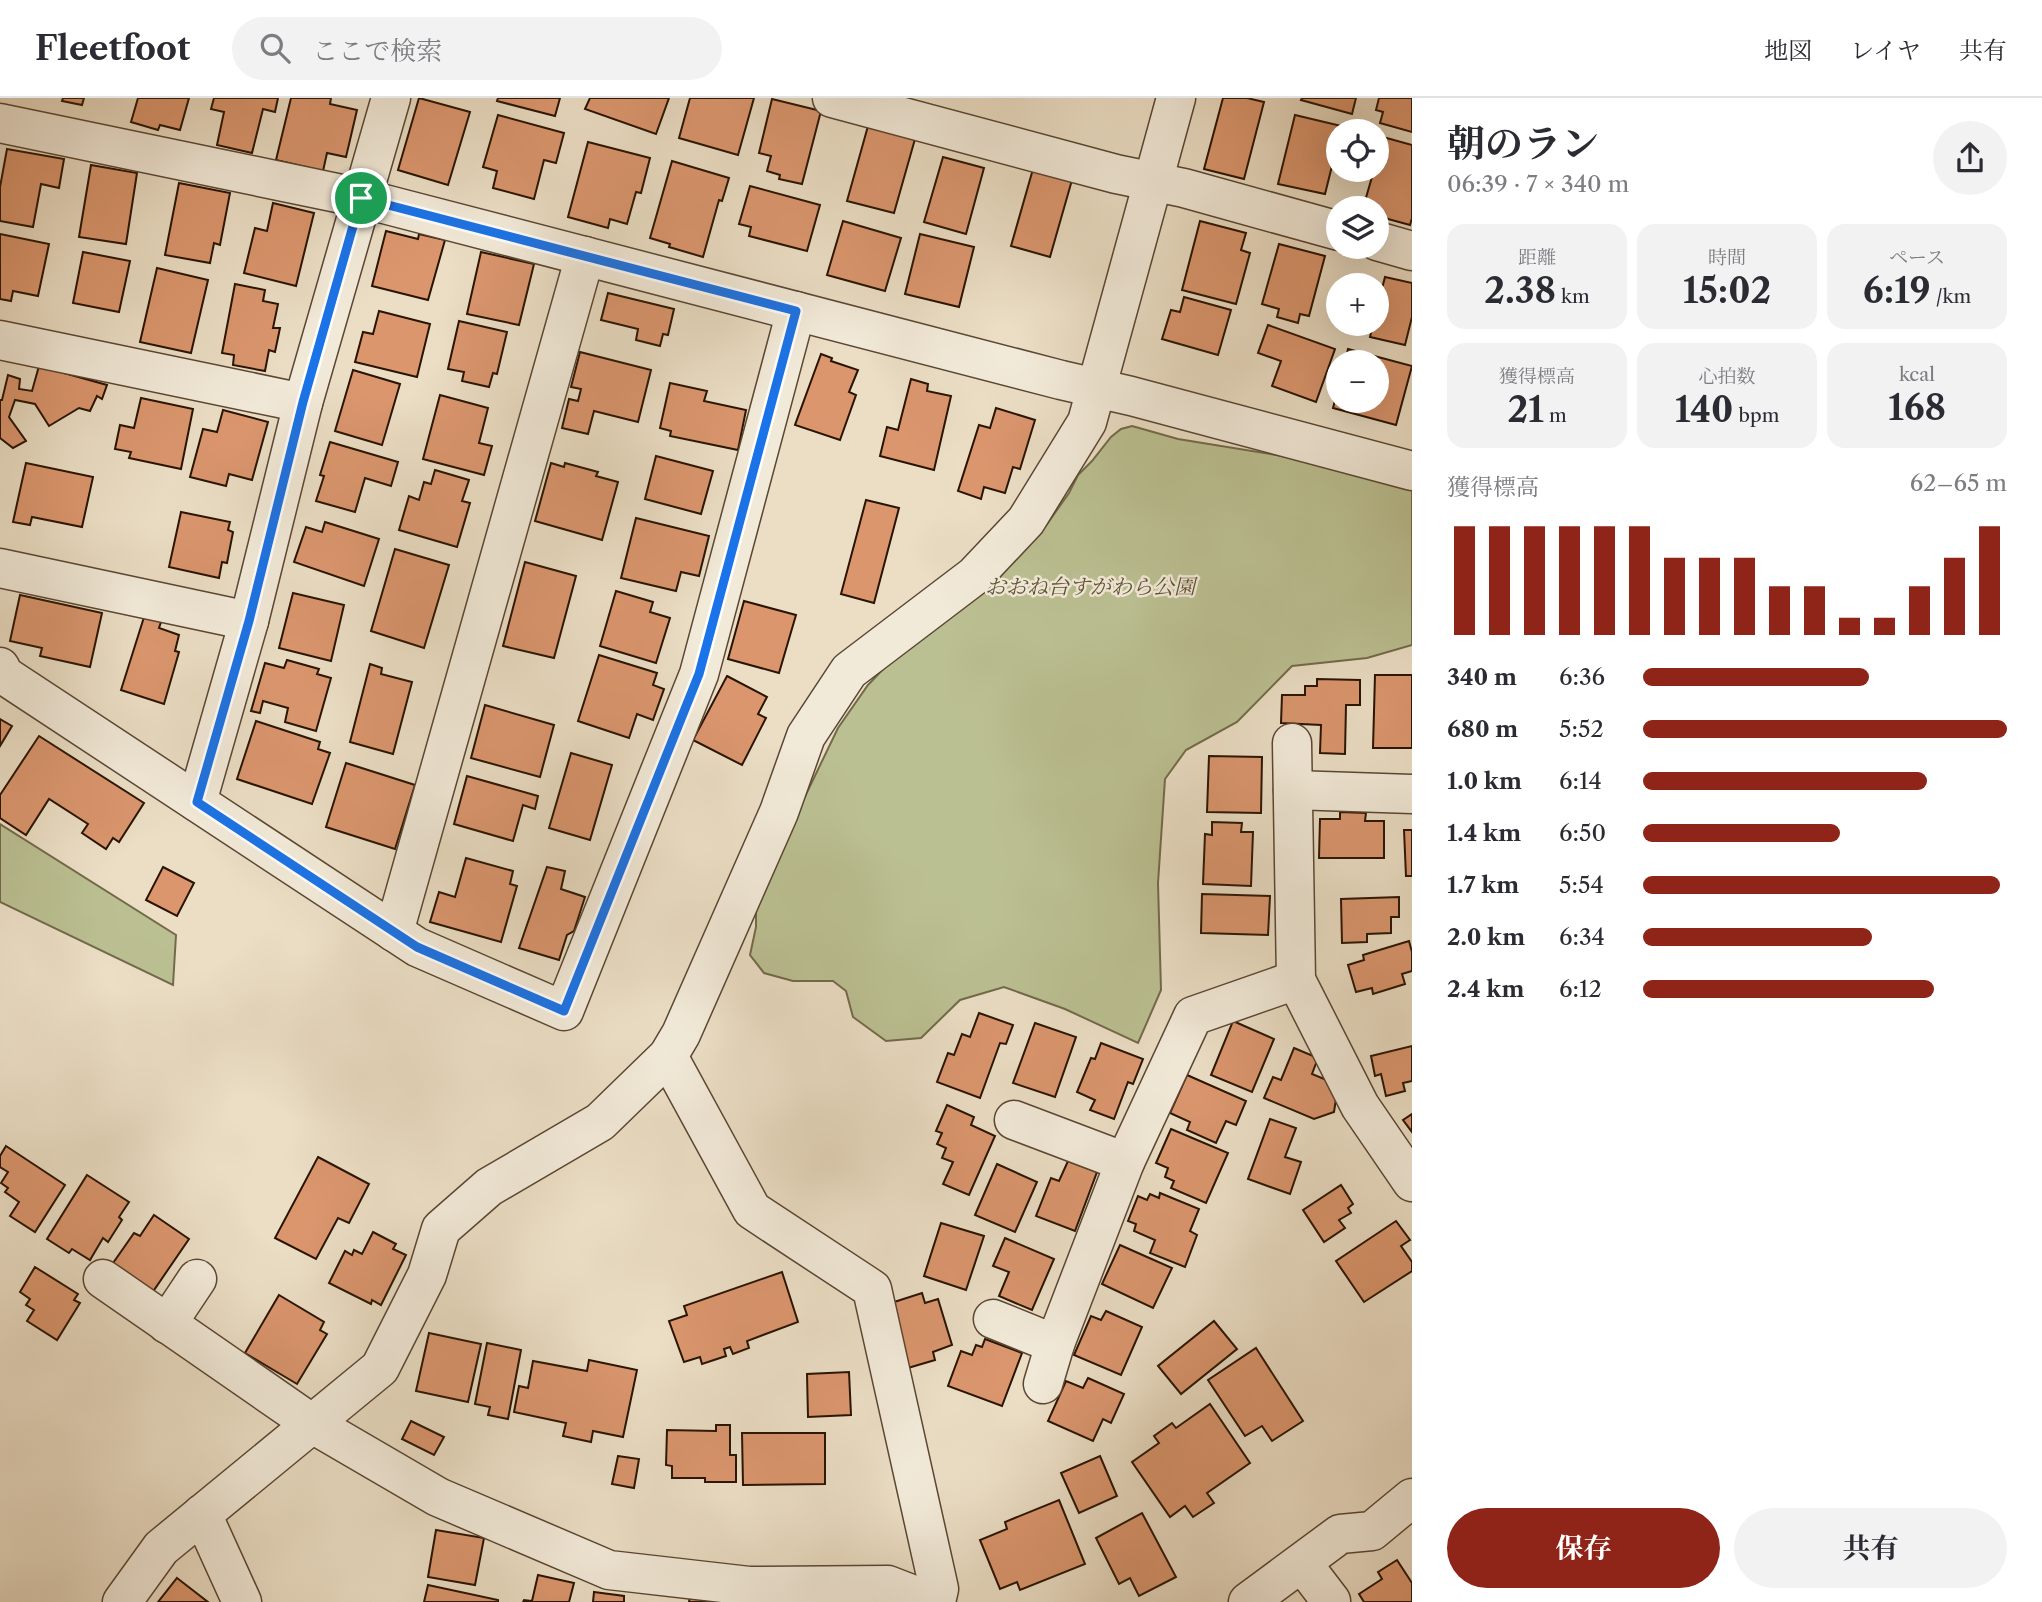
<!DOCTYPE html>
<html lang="ja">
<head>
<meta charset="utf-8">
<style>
  body { margin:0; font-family:"Libre Caslon Text","Noto Serif JP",serif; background:#f2f2f3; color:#2b2b33; height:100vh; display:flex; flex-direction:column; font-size:26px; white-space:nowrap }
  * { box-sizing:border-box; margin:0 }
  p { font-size:23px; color:#7c7c81 }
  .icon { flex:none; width:38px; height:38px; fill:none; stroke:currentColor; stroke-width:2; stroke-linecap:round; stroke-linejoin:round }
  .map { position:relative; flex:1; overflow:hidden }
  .sheet { display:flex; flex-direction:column; background:#fff; width:630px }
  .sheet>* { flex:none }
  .buttons { position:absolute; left:1326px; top:21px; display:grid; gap:14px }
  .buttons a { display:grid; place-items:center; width:63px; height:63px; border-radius:50%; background:#fff; box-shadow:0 7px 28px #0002; font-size:35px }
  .pin { position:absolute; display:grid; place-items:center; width:60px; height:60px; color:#fff; margin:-30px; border:4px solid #fff; border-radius:50%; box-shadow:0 2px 7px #0007 }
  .round { display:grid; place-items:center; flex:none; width:74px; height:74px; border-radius:37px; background:#f2f2f3 }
  .summary { display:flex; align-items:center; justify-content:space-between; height:119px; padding:0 35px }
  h1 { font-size:38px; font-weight:700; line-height:52px }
  .stats { display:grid; grid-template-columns:repeat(3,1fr); gap:10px; height:119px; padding:7px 35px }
  .stats div { display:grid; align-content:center; border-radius:18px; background:#f2f2f3; text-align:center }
  .stats b { font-size:35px; font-weight:700 }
  .stats small { font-size:19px; font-weight:400 }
  .stats p { font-size:19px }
  .chart { height:196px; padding:14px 35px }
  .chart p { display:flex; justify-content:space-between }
  .chart svg { width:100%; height:126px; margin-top:7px; stroke:#8f2418; stroke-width:6 }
  .action { display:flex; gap:14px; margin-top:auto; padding:14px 35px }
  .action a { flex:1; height:80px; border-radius:42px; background:#8f2418; color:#fff; font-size:28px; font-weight:700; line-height:80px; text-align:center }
  .action a+a { background:#f2f2f3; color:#2b2b33 }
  ul { padding:0 35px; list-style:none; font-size:23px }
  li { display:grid; grid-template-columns:112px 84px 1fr; align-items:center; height:52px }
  li i { height:18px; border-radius:9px; background:#8f2418 }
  header { display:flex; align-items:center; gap:42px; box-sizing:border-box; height:98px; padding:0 35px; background:#fff; border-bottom:2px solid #e1e1e2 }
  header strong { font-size:33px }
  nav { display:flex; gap:38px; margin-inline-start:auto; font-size:24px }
  .search { width:490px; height:63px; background:#f2f2f3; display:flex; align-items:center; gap:18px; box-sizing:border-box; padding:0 24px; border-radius:38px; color:#7c7c81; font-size:26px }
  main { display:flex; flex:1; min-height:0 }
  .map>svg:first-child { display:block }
  .green { fill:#bbc092; stroke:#726a4a; stroke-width:2 }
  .building { fill:#db966e; stroke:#291402; stroke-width:2 }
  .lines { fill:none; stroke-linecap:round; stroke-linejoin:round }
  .minor-casing { stroke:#5a4633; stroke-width:41 }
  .minor { stroke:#f2ead9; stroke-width:38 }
  .route-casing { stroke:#fff; stroke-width:14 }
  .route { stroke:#1a73e8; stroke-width:9 }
  .labels { text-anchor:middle; stroke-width:5; stroke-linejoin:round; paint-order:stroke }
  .park-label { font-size:21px; font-style:italic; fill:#5c5034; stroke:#f2ead9 }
</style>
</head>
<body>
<header>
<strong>Fleetfoot</strong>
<div class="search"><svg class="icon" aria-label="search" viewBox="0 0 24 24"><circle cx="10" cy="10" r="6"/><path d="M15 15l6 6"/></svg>ここで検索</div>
<nav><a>地図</a><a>レイヤ</a><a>共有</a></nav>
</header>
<main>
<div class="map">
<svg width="1412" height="1504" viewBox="0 0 1412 1504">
  <rect width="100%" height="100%" fill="#ebdec5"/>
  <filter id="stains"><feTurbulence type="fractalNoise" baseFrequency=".00286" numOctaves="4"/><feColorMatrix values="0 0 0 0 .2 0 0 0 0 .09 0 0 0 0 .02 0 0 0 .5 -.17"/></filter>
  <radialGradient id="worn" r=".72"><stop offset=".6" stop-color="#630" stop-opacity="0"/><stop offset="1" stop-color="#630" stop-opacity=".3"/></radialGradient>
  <g class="green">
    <path d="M1132 328 1178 341 1301 361 1412 384V547L1367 560 1292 568 1237 624 1186 652 1165 681 1158 785 1161 892 1138 945 1065 911 1004 889 960 902 921 940 886 943 853 919 846 893 833 883H793L764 875 750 857 756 829V795L785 740 838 630 868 587 887 567 982 495 1047 426 1069 395 1078 377 1092 363 1111 339 1121 331Z"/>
    <path d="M0 726 176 837 173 887 0 804Z"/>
  </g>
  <g class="building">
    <path d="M63 0H84L82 7 62 3Z"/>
    <path d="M138 0H189L180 32 160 27 158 32 131 24Z"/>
    <path d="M214 0H278L275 14 263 11 252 55 217 47 224 14 211 11Z"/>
    <path d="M291 0H331L330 6 357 12 346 59 327 55 323 73 276 62Z"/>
    <path d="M419 0 470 14 448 87 398 72Z"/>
    <path d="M498 0H560L555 18 497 3Z"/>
    <path d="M590 0H669L656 36 585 11Z"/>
    <path d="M690 0H754L738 57 679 40Z"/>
    <path d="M1223 0H1247L1264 4 1244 81 1204 71Z"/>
    <path d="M1302 0H1356L1352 16 1301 2Z"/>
    <path d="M1379 0H1412V34L1380 25 1383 14 1376 12Z"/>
    <path d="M772 1 821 13 802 86 779 81 780 77 767 73 771 58 759 55Z"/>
    <path d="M498 17 564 35 556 65 544 62 534 101 493 90 497 73 483 69Z"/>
    <path d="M1295 17 1358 32 1339 33V65L1333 64 1325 96 1278 86Z"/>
    <path d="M868 28 915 41 894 115 847 103Z"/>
    <path d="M1383 39 1412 47V120L1410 127 1377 118V110H1363L1374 72H1377V59Z"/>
    <path d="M588 44 650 60 641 95 636 94 627 126 610 121 608 130 568 119Z"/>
    <path d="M7 51 64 61 59 90 41 86 33 129 0 123V89Z"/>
    <path d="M943 59 984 70 966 136 924 124Z"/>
    <path d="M672 63 729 80 722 103 719 102 703 159 669 149 670 146 650 140Z"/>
    <path d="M91 67 137 75 126 146 79 139Z"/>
    <path d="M1033 71 1072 82 1050 159 1011 148Z"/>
    <path d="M179 85 230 95 220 147 214 145 210 165 165 157Z"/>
    <path d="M750 88 820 107 807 153 749 138 751 129 739 126Z"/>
    <path d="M273 105 314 115 296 188 244 175 255 130 267 133Z"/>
    <path d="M843 123 901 140 885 193 827 177Z"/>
    <path d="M1200 123 1246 135 1241 152 1250 155 1236 206 1182 192Z"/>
    <path d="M386 133 418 141 419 136 445 142 428 202 372 188Z"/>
    <path d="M0 136 49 146 38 198 13 193 11 203 0 201Z"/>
    <path d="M920 136 974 149 959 209 905 196Z"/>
    <path d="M1279 146 1325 158 1309 218 1300 216 1298 225 1277 219 1279 211 1262 206Z"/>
    <path d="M83 154 130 163 119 214 73 205Z"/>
    <path d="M481 154 534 166 519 227 467 216Z"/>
    <path d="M157 170 208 182 191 255 140 244Z"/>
    <path d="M1385 179 1412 185V219L1405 247 1370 239 1373 226H1377V210Z"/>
    <path d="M235 186 265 192 263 203 278 206 273 230H280L275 254 269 252 265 273 233 267 234 257 222 255Z"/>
    <path d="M608 195 674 211 668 237 663 236 660 248 636 242 638 231 601 222Z"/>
    <path d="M1184 199 1231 212 1218 257 1162 241 1171 212 1180 214Z"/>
    <path d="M379 213 430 226 417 279 355 264 363 234 373 236Z"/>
    <path d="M459 223 507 234 497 276 493 275 489 289 462 283 464 274 448 271Z"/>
    <path d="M1268 227 1335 251 1316 304 1272 288 1281 263 1258 255Z"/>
    <path d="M1348 251 1412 268 1396 327 1333 310 1339 287V303H1377V264H1345Z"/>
    <path d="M580 254 651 272 638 324 594 313 588 336 562 330 569 301 578 303 581 291 571 289Z"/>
    <path d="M821 256 832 260 831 263 858 272 849 294 856 297 840 342 795 327Z"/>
    <path d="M39 268 107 287 102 301 97 298 90 313 79 310 49 328 35 306 15 302 9 319 26 343 13 350 0 340V302H2L8 277 20 281 19 291 32 293Z"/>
    <path d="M353 272 400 286 382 347 335 333Z"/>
    <path d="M911 281 928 286 927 293 951 298 934 372 880 358 887 329 898 332Z"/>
    <path d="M670 285 707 293 704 303 746 312 738 352 670 338 671 333 660 330Z"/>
    <path d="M440 297 488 310 479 345 492 348 484 377 423 361Z"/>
    <path d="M141 300 193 311 181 371 129 360 131 354 115 351 120 327 134 330Z"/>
    <path d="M996 310 1035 322 1020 371 1013 369 1005 395 984 389 981 401 958 393 979 327 990 330Z"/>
    <path d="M223 312 268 324 252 382 229 376 226 388 190 379 203 331 217 334Z"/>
    <path d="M330 344 398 364 391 388 365 380 355 414 316 403 324 378 320 377Z"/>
    <path d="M656 358 713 373 701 416 645 401Z"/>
    <path d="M26 365 93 379 82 429 32 419 30 427 13 424Z"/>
    <path d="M551 365 564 369 565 365 598 374 596 378 618 384 602 442 535 423Z"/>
    <path d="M435 372 469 382 462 403 470 405 457 449 399 432 409 398 419 402 424 384 431 386Z"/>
    <path d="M866 402 899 410 874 505 841 496Z"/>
    <path d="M181 414 230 424 228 432 233 434 227 465 222 464 219 480 169 469Z"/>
    <path d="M636 420 709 438 699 478 681 474 676 493 621 480Z"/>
    <path d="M325 424 379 441 364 488 294 464 306 429 322 434Z"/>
    <path d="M395 451 449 467 424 550 371 533Z"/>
    <path d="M525 464 576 478 554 560 503 548Z"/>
    <path d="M616 493 653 504 650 514 670 520 656 565 600 548Z"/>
    <path d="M293 495 344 507 331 563 279 550Z"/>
    <path d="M20 497 102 515 90 569 40 558 42 550 10 543Z"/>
    <path d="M744 503 796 517 779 575 728 561Z"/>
    <path d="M145 516 162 521 159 530 179 537 175 553 179 554 164 606 121 592Z"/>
    <path d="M599 557 657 575 653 587 664 591 653 622 637 616 629 640 578 623Z"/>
    <path d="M287 562 319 571 317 576 331 580 316 633 285 624 288 610 263 603 260 615 251 613 265 565 284 570Z"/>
    <path d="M370 566 382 570 381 576 412 584 393 656 350 644Z"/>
    <path d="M1375 577H1412V650H1373Z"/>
    <path d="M727 578 767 599 758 616 766 620 742 667 693 642Z"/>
    <path d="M1317 581 1360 582V607H1346L1345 656 1320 655 1321 627 1281 625 1282 597H1305V588H1317Z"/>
    <path d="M485 607 554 627 540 679 471 660Z"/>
    <path d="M0 621 12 628 0 648Z"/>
    <path d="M256 623 320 644 318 651 330 655 312 706 237 681Z"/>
    <path d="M39 638 144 705 119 744 113 740 106 751 82 735 88 726 49 701 26 737 0 720V697Z"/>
    <path d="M571 655 612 667 590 742 549 730Z"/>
    <path d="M1209 658 1262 659 1261 715 1207 714Z"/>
    <path d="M346 665 415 687 395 751 326 729Z"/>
    <path d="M467 678 538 698 535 711 523 707 513 743 454 726Z"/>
    <path d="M1340 714 1366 715 1365 723H1384V760H1319L1320 721H1340Z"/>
    <path d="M1212 724 1242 725 1241 734H1253L1251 788 1203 786 1205 736 1212 737Z"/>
    <path d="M1404 732H1412V778H1406Z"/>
    <path d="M466 760 513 773 510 786 517 788 501 844 430 824 439 794 455 799Z"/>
    <path d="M163 769 194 785 177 818 146 802Z"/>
    <path d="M547 769 565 773 561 791 585 799 574 833 567 837 559 862 519 850Z"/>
    <path d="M1202 796 1270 798 1268 837 1201 835Z"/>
    <path d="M1399 799V819H1391V835L1367 836V844L1342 845 1341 801Z"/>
    <path d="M1409 843 1412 854V873L1402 876 1405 886 1373 896 1372 890 1356 894 1348 867 1364 862 1363 857Z"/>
    <path d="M979 915 1013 927 1006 946 1000 945 980 1000 937 984 948 955 954 957 962 936 970 939Z"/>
    <path d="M1233 923 1274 941 1252 994 1211 977Z"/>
    <path d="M1035 925 1076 939 1055 999 1013 985Z"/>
    <path d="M1101 945 1143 961 1133 986 1128 984 1114 1021 1090 1012 1095 1002 1077 994 1091 960 1095 961Z"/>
    <path d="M1412 948V983L1403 985 1405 993 1386 998 1381 976 1375 978 1371 958Z"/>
    <path d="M1294 950 1318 960 1312 976 1329 983 1336 1001 1334 1014 1314 1021 1264 1000 1273 979 1281 982Z"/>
    <path d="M1187 977 1246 1003 1236 1027 1226 1023 1216 1045 1187 1032 1190 1024 1170 1015Z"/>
    <path d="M947 1007 974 1019 971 1027 995 1038 969 1097 943 1086 953 1064 942 1060 946 1050 937 1046 942 1035 936 1033Z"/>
    <path d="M1412 1016V1034L1403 1022Z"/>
    <path d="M1270 1021 1296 1030 1285 1059 1301 1064 1290 1096 1248 1081Z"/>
    <path d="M1171 1031 1228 1055 1206 1105 1171 1090 1174 1083 1165 1079 1168 1070 1156 1065Z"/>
    <path d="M6 1048 65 1087 35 1134 10 1118 19 1104 5 1094 8 1090 1 1085 8 1074 0 1069V1058Z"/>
    <path d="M318 1059 369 1086 349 1125 338 1120 316 1161 275 1140Z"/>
    <path d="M1068 1063 1097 1074 1075 1133 1036 1118 1051 1080 1059 1083Z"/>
    <path d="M997 1066 1037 1084 1015 1134 975 1117Z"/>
    <path d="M87 1077 129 1104 119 1119 122 1122 108 1144 103 1140 90 1162 72 1151 69 1155 47 1141Z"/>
    <path d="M1341 1087 1353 1106 1348 1110 1351 1115 1339 1122 1345 1130 1324 1144 1303 1112Z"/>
    <path d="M1160 1095 1199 1111 1190 1133 1197 1137 1185 1169 1150 1155 1155 1142 1134 1133 1136 1126 1128 1123 1138 1098 1147 1102 1150 1096 1159 1100Z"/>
    <path d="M154 1117 189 1141 152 1195 111 1168 134 1135 140 1138Z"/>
    <path d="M1396 1123 1410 1142 1401 1148 1412 1164V1173L1364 1204 1336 1163Z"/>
    <path d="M941 1125 984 1138 966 1192 924 1178Z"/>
    <path d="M373 1134 396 1146 393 1151 406 1157 381 1207 372 1202 371 1206 329 1185 345 1153 352 1157 354 1152 362 1156Z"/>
    <path d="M1005 1140 1054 1161 1032 1212 999 1198 1009 1174 993 1168Z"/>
    <path d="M1120 1147 1172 1170 1153 1210 1102 1186Z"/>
    <path d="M35 1169 78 1196 74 1202 80 1205 57 1242 27 1223 34 1212 26 1207 30 1201 20 1194Z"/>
    <path d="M782 1174 798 1224 747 1243 749 1250 733 1256 730 1249 724 1251 726 1258 702 1266 700 1259 684 1264 669 1223 687 1217 684 1208Z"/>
    <path d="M922 1195 925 1205 938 1201 952 1247 933 1254 935 1262 908 1270 888 1206Z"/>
    <path d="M279 1197 324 1224 320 1232 327 1236 297 1286 245 1255Z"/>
    <path d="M1106 1213 1142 1229 1121 1277 1074 1257 1091 1218 1101 1222Z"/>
    <path d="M1214 1223 1237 1251 1181 1296 1158 1268Z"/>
    <path d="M429 1235 481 1246 468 1304 416 1293Z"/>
    <path d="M985 1241 1022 1255 1002 1308 948 1288 961 1253 972 1257 976 1247 982 1249Z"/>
    <path d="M487 1245 521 1252 508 1321 488 1317 490 1309 475 1306Z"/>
    <path d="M1256 1250 1303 1323 1272 1343 1262 1328 1245 1338 1208 1282Z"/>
    <path d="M589 1262 637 1272 623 1339 593 1333 591 1344 563 1338 566 1325 514 1314 519 1288 528 1290 533 1263 587 1273Z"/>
    <path d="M849 1274 851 1317 808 1319 807 1276Z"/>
    <path d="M1088 1280 1124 1296 1111 1325 1103 1321 1093 1343 1048 1323 1066 1283 1083 1290Z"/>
    <path d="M1210 1306 1250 1365 1207 1395 1214 1405 1193 1419 1185 1408 1170 1419 1132 1364 1159 1345 1154 1338 1172 1325 1176 1330Z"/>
    <path d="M411 1323 444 1339 434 1357 402 1341Z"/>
    <path d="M716 1327H730V1357H736V1384H705V1380H672V1368L666 1367 667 1332 716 1333Z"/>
    <path d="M742 1335H825V1386L743 1387Z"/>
    <path d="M618 1358 639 1361 634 1390 612 1386Z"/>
    <path d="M1100 1358 1117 1398 1079 1415 1061 1375Z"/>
    <path d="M1059 1402 1085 1466 1020 1492 1017 1484 1000 1491 980 1442 1007 1431 1005 1424Z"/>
    <path d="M1142 1415 1176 1479 1139 1498 1130 1480 1119 1486 1096 1440Z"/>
    <path d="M436 1432 484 1440 475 1487 428 1479Z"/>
    <path d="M1397 1462 1412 1485V1504H1364L1359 1496 1382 1481 1378 1474Z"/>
    <path d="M538 1477 574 1485 569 1504H523L524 1502 532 1503Z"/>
    <path d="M177 1480 208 1504H158Z"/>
    <path d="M428 1487 498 1502V1504H424Z"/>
    <path d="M594 1494 624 1498V1504H593Z"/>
    <path d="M690 1499 723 1504H689Z"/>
  </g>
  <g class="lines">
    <g class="minor-casing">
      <g id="minor">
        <path d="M832 0 1116 76 1184 90 1339 133"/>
        <path d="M0 25 361 100 1061 282 1131 298 1412 373"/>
        <path d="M1377 143 1412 153"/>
        <path d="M0 242 303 305"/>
        <path d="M0 470 249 523"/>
        <path d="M0 569 4 577 417 849 564 913 699 576 796 213"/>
        <path d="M1292 645 1296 882 1360 1008 1412 1084"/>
        <path d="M1293 692 1412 696"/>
        <path d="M197 704 249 523 303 305 391 0"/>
        <path d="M394 834 585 158"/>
        <path d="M668 958 752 1112 872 1191 939 1491 936 1504"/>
        <path d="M1014 1022 1125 1064"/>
        <path d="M103 1181 311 1325 438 1399 609 1472 749 1488 888 1487 932 1504"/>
        <path d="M993 1221 1055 1246"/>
        <path d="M167 1226 197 1181"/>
        <path d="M1043 1286 1055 1246 1125 1064 1193 918 1296 882"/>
        <path d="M202 1416 242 1504"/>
        <path d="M1302 1465 1331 1503"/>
        <path d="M122 1504 161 1450 380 1270 427 1177 441 1131 489 1089 600 1024 668 958 681 936 779 714 806 638 849 573 974 478 1026 423 1087 324 1176 0"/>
        <path d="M1248 1504 1340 1436 1372 1433 1412 1400"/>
      </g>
    </g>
    <use href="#minor" class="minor"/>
  </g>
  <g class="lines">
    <g class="route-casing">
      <path id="route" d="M361 100 796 213 699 576 564 913 417 849 197 704 249 523 303 304Z"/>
    </g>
    <use href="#route" class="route"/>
  </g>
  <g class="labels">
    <g class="park-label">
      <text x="1090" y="496">おおね台すがわら公園</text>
    </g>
  </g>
  <rect width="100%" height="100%" filter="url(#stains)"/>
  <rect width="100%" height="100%" fill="url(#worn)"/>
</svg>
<div class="buttons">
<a><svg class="icon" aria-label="locate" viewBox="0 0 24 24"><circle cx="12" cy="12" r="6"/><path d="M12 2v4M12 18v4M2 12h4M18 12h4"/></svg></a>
<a><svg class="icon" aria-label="layers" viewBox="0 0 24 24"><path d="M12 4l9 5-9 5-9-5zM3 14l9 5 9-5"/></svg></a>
<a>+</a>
<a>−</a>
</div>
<div class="pin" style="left:361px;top:100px;background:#1e9e55"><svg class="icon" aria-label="arrive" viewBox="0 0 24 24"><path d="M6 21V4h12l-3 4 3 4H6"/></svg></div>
</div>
<section class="sheet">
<div class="summary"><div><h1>朝のラン</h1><p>06:39 · 7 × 340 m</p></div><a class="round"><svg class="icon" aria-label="share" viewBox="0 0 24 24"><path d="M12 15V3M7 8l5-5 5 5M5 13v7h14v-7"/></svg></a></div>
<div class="stats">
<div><p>距離</p><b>2.38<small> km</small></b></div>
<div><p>時間</p><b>15:02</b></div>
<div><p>ペース</p><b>6:19<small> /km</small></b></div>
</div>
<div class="stats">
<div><p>獲得標高</p><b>21<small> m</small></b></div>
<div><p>心拍数</p><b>140<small> bpm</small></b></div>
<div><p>kcal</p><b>168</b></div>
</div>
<div class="chart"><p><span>獲得標高</span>62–65 m</p>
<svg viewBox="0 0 160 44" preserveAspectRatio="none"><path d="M5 44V6M15 44V6M25 44V6M35 44V6M45 44V6M55 44V6M65 44V17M75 44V17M85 44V17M95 44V27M105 44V27M115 44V38M125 44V38M135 44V27M145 44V17M155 44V6"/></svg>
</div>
<ul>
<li><b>340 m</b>6:36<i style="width:62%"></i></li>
<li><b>680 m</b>5:52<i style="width:100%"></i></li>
<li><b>1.0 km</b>6:14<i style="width:78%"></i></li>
<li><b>1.4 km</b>6:50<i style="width:54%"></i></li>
<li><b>1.7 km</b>5:54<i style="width:98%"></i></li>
<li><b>2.0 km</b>6:34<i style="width:63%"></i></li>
<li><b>2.4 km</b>6:12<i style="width:80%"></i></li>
</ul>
<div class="action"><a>保存</a><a>共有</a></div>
</section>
</main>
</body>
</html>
